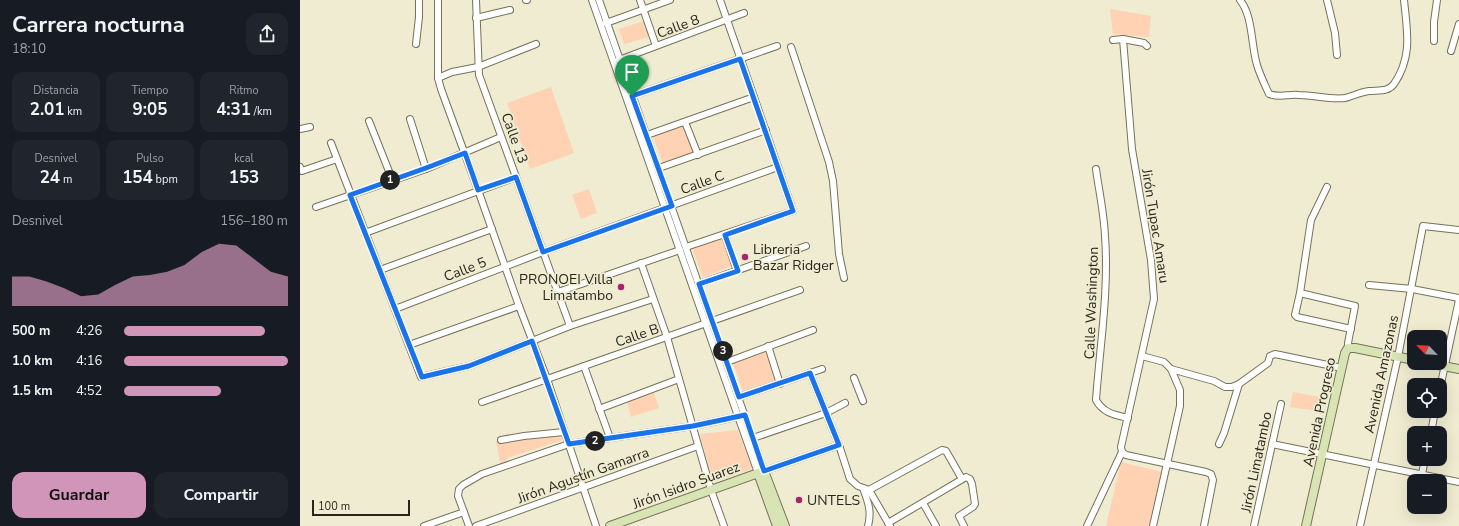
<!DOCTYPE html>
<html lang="es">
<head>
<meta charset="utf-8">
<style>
  body { margin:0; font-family:"Nunito Sans",sans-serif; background:#20242c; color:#f1f3f6; height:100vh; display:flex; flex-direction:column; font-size:15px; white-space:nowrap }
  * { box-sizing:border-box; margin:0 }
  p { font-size:13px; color:#9ea1a6 }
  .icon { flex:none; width:22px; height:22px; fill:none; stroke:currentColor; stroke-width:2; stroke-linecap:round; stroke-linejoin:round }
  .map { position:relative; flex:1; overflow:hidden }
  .drawer { display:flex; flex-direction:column; background:#171b24; width:300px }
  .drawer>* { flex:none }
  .needle { width:26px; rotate:295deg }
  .fabs { position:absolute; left:1107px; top:330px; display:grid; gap:8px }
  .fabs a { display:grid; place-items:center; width:40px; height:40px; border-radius:8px; background:#171b24; box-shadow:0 4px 16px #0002; font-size:20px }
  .scale { position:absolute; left:12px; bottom:10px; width:98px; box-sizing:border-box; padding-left:4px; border:2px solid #27261c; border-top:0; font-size:11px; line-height:14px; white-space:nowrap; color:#27261c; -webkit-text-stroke:3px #efecd1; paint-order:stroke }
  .pin { position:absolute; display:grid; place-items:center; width:34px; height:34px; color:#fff; margin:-41px -17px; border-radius:50% 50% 50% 0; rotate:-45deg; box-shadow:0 0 4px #0007 }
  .pin .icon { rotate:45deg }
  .km { position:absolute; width:20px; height:20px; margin:-10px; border-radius:50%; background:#222; color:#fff; font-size:11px; line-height:20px; text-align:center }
  .round { display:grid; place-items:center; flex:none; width:42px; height:42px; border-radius:12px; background:#20242c }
  .head { display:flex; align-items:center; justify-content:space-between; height:68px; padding:0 12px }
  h1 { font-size:22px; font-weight:700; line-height:30px }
  .figures { display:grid; grid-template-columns:repeat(3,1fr); gap:6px; height:68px; padding:4px 12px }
  .figures div { display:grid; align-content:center; border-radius:10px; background:#20242c; text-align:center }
  .figures b { font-size:17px; font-weight:700 }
  .figures small { font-size:11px; font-weight:400 }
  .figures p { font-size:11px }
  .chart { height:112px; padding:8px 12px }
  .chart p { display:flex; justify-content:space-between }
  .chart svg { width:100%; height:72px; margin-top:4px; fill:#d095b9; opacity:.7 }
  .button { display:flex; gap:8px; margin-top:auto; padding:8px 12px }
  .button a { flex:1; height:46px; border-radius:12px; background:#d095b9; color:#111; font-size:16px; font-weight:700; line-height:46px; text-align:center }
  .button a+a { background:#20242c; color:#f1f3f6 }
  ul { padding:0 12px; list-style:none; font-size:13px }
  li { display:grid; grid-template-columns:64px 48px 1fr; align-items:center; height:30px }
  li i { height:10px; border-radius:5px; background:#d095b9 }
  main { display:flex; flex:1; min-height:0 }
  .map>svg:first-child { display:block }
  .green { fill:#fed2b3 }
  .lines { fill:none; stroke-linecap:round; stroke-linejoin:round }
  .street-casing { stroke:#75725a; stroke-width:8 }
  .secondary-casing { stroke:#75725a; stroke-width:10 }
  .street { stroke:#fff; stroke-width:6 }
  .secondary { stroke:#d8e4b4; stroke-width:8 }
  .route-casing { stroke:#fff; stroke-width:8 }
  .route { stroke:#1a73e8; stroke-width:5 }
  .poi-dot { fill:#a7236e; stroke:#efecd1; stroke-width:1.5 }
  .labels { text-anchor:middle; stroke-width:3.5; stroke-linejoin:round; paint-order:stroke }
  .street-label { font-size:14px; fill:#27261c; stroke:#efecd1 }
  .poi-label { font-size:14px; fill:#27261c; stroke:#efecd1; text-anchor:start }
</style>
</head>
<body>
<main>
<section class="drawer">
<div class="head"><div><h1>Carrera nocturna</h1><p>18:10</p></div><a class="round"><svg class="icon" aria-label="share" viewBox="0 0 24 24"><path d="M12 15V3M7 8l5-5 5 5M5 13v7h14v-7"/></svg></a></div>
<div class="figures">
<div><p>Distancia</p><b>2.01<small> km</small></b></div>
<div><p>Tiempo</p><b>9:05</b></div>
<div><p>Ritmo</p><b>4:31<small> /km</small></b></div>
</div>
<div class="figures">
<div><p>Desnivel</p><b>24<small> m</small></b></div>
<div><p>Pulso</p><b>154<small> bpm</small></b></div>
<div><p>kcal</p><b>153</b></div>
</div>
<div class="chart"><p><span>Desnivel</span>156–180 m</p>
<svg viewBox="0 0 160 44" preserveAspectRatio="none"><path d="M0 44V26L10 26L20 29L30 33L40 38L50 37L60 31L70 26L80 25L90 23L100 19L110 11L120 6L130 7L140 15L150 23L160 26V44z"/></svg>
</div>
<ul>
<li><b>500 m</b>4:26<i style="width:86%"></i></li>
<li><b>1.0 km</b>4:16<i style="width:100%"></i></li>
<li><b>1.5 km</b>4:52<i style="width:59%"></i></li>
</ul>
<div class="button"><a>Guardar</a><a>Compartir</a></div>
</section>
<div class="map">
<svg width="1159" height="526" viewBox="0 0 1159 526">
  <rect width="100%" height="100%" fill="#efecd1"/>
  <g class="green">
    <path d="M810 9 851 16 849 37 813 34Z"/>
    <path d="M344 21 349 37 324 44 319 29Z"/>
    <path d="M251 87 274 153 230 169 207 103Z"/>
    <path d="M383 125 393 153 363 164 353 136Z"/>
    <path d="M289 189 297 213 281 219 272 195Z"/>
    <path d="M424 236 434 265 403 277 392 248Z"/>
    <path d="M466 351 476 380 443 392 433 363Z"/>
    <path d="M993 392 1019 397 1017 411 990 407Z"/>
    <path d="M354 393 359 408 331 417 327 401Z"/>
    <path d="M438 430 452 469 413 482 400 434Z"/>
    <path d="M257 433 262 435V440L260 441 207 458V460L200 463 196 441Z"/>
    <path d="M821 462 862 472 849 526H806Z"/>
  </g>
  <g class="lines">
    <g class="street-casing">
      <g id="street">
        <path d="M138 0V78L141 89 178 190 219 306 247 379 296 526"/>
        <path d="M176 0 179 75 270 326"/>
        <path d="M226 0H227"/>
        <path d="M292 0 458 473"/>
        <path d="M299 0 464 471 539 445"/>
        <path d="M340 0 356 46"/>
        <path d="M940 0C953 16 951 45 957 65 960 75 965 85 969 94 980 98 988 94 999 95 1014 95 1031 100 1045 98 1053 96 1061 92 1069 91 1079 90 1088 92 1094 84 1113 56 1107 31 1104 0"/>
        <path d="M1027 0 1035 33 1037 55"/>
        <path d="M176 18 210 10"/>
        <path d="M306 23 370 0"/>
        <path d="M813 40 823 39 844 43 847 46"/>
        <path d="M1134 41V22L1137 0"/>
        <path d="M116 44 119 17V0"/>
        <path d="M491 47 529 162 533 181 539 254 544 278"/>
        <path d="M1151 51 1159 24"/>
        <path d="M319 60 444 13"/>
        <path d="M138 78 152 72 178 67 236 44"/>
        <path d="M332 96 477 46"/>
        <path d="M110 119 126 169"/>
        <path d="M69 121 92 179"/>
        <path d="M385 122 398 155"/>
        <path d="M0 129 10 127"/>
        <path d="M347 135 454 97"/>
        <path d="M31 143 121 377 169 366 270 326 353 299"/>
        <path d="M0 167 2 171 37 159"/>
        <path d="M359 168 466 130"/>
        <path d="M796 169C799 191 804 213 805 236 809 291 800 345 796 400 803 413 815 415 828 418"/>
        <path d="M1027 187 1011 220 1000 293 995 315 997 317 1051 329"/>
        <path d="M16 207 126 169 201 137"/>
        <path d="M65 233 216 177"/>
        <path d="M425 235 437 271"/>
        <path d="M386 247 493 211 454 97 420 0"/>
        <path d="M341 263 367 337 411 490 424 526"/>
        <path d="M80 270 192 229"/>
        <path d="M399 284 506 246"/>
        <path d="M1069 285 1112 289 1159 298"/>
        <path d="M258 292 380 250"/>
        <path d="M1000 293 1055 306 1048 343V348"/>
        <path d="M95 309 243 252 478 167"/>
        <path d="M109 345 219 306"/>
        <path d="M468 346 480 384"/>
        <path d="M842 356 864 362 871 369 914 381 925 387H932L939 384 968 363 970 356 975 354 1042 368"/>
        <path d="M427 362 513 330"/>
        <path d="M284 366 310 438"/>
        <path d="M510 373 539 445 550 479 558 486 569 490 590 526"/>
        <path d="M554 378 563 401"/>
        <path d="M1140 388 1159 300"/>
        <path d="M439 397 522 369"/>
        <path d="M182 402 500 290"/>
        <path d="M299 409 379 379"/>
        <path d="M1131 433 1135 411"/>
        <path d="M453 438 526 413 545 403"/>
        <path d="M201 440 224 436 264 432"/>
        <path d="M919 444 924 433 939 384"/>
        <path d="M972 444 1159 482"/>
        <path d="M822 452 826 455 906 472 911 474 913 480 904 526"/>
        <path d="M1122 474 1125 459"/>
        <path d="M563 488C568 502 572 511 568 526"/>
        <path d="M569 490 642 450 646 451 662 479"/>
        <path d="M623 503 636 526"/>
        <path d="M588 523 666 477 670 479 672 484 675 504 673 507 659 516 664 526"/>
        <path d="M124 526 164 512"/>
        <path d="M169 526 158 496 159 489 163 485 182 474 269 444 393 426 441 416"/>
        <path d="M176 526 398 446"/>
        <path d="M787 526 822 452 821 447 854 299 851 260 832 149 823 39"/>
        <path d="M853 526 880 406V390L871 369"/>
        <path d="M954 526 981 404"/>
        <path d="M1060 526 1098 357 1123 226 1159 230"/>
      </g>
    </g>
    <g class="secondary-casing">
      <g id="secondary">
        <path d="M1128 363 1159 369"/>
        <path d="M458 473 477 526"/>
        <path d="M310 526 464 471 485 526"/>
        <path d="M1006 526 1045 353 1048 348H1055L1114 360"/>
      </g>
    </g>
    <use href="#street" class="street"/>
    <use href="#secondary" class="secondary"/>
  </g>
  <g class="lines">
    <g class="route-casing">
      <path id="route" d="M440 59 493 211 425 235 438 271 399 284 439 397 510 373 539 445 464 471 445 415 393 426 269 444 232 341 169 366 122 377 50 195 126 168 165 153 178 190 216 177 243 252 372 206 332 96Z"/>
    </g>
    <use href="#route" class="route"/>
  </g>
  <g class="poi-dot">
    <circle cx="445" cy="257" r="4"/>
    <circle cx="321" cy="287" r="4"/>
    <circle cx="499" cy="500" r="4"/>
  </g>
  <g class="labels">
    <g class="street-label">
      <text transform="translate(378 26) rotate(-20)" y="5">Calle 8</text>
      <text transform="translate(215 138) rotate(70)" y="5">Calle 13</text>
      <text transform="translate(402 182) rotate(-20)" y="5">Calle C</text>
      <text transform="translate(856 226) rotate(81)" y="5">Jirón Tupac Amaru</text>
      <text transform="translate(165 269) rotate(-21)" y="5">Calle 5</text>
      <text transform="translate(791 303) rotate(-88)" y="5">Calle Washington</text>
      <text transform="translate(337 335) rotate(-19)" y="5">Calle B</text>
      <text transform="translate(1081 374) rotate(-78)" y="5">Avenida Amazonas</text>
      <text transform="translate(1019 412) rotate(-78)" y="5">Avenida Progreso</text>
      <text transform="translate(956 462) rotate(-78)" y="5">Jirón Limatambo</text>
      <text transform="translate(283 475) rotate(-20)" y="5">Jirón Agustín Gamarra</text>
      <text transform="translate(386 485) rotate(-20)" y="5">Jirón Isidro Suarez</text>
    </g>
    <g class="poi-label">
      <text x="453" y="254">Libreria<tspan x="453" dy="16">Bazar Ridger</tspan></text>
      <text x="313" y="284" text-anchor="end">PRONOEI Villa<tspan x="313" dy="16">Limatambo</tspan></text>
      <text x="507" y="505">UNTELS</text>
    </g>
  </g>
</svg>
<div class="fabs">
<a><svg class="needle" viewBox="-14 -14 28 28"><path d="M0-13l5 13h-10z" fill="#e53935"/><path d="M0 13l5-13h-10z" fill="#9ea1a6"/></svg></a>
<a><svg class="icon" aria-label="locate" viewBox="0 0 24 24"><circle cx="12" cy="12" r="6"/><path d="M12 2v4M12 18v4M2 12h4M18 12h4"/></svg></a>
<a>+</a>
<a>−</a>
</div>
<div class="scale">100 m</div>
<div class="pin" style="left:332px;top:96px;background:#1e9e55"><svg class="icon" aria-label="arrive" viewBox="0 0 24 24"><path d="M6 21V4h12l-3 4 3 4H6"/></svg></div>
<b class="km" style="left:90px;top:180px">1</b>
<b class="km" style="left:295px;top:441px">2</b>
<b class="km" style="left:423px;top:351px">3</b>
</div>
</main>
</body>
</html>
